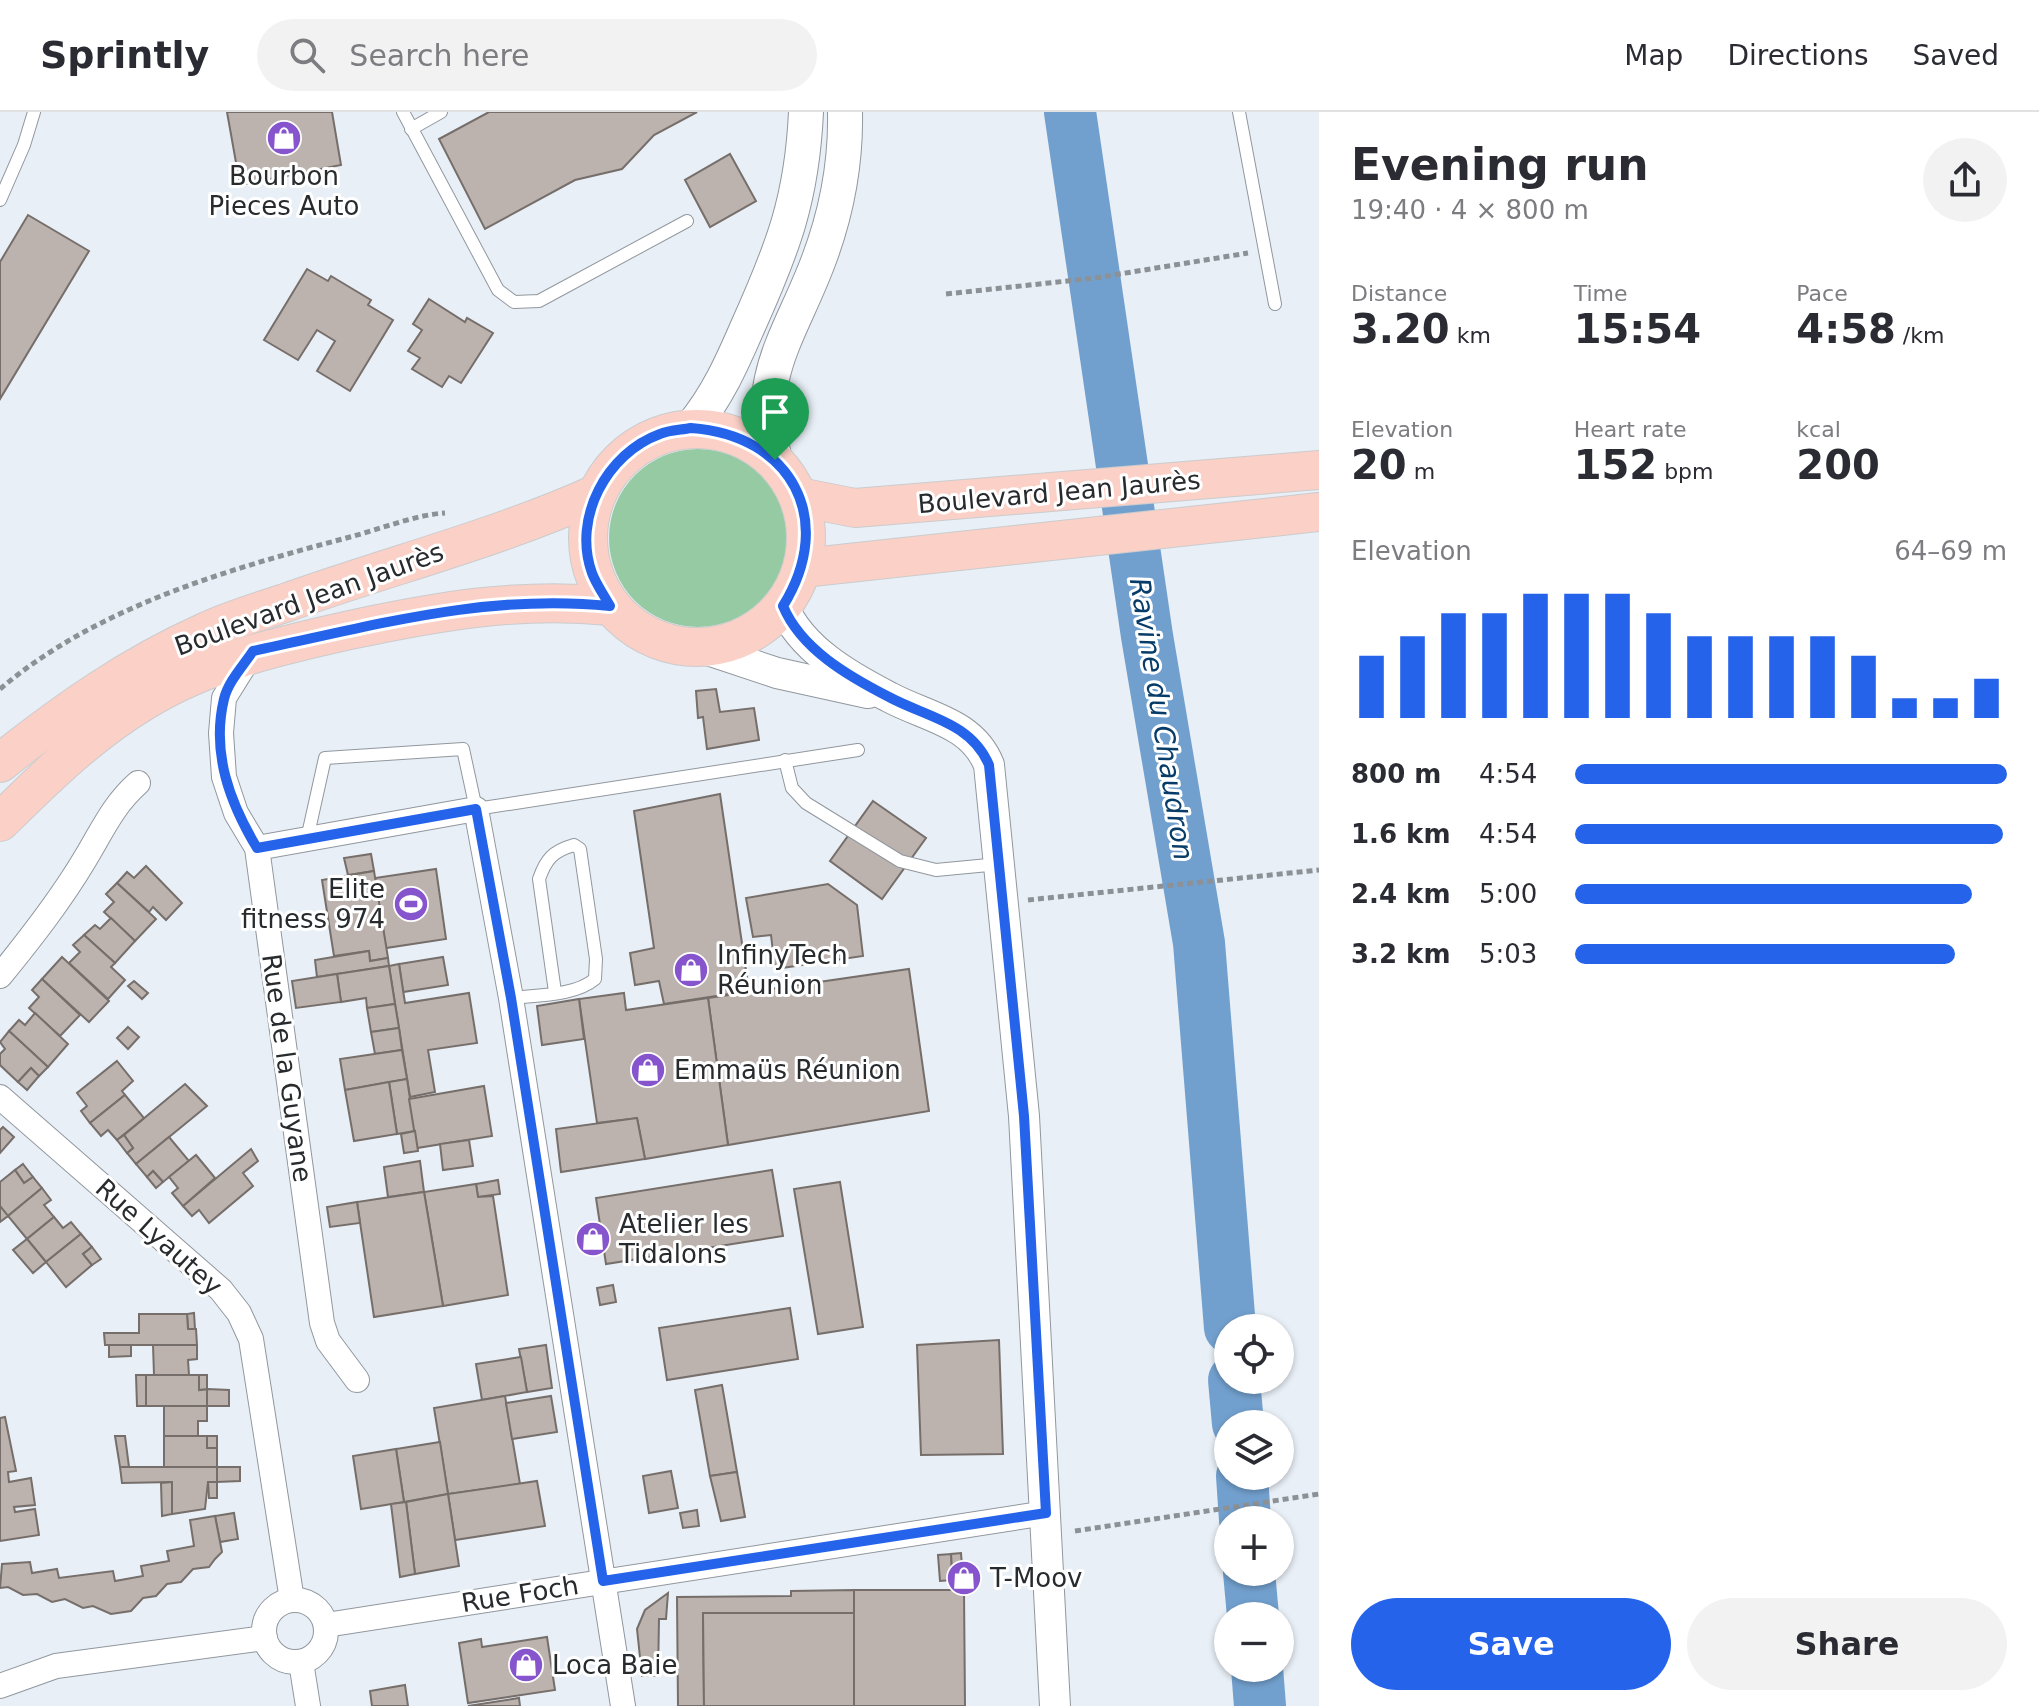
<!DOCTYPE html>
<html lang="en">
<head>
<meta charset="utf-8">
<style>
  body { margin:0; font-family:"DejaVu Sans",sans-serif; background:#f2f2f3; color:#2b2b33; height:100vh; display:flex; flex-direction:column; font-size:30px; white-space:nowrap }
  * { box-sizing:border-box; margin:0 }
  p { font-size:26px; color:#7c7c81 }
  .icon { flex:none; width:44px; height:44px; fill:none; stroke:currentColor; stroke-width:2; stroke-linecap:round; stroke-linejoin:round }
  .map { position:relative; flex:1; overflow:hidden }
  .panel { display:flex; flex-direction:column; background:#fff; width:720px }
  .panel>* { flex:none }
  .fabs { position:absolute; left:1214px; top:1202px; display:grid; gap:16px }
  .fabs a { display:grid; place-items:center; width:80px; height:80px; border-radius:50%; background:#fff; box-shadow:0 2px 6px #0004; font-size:40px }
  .pin { position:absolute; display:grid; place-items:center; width:68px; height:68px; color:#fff; margin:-82px -34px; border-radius:50% 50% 50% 0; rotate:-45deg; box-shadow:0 0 8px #0007 }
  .pin .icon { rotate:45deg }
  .round { display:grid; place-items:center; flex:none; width:84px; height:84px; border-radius:42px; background:#f2f2f3 }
  .headline { display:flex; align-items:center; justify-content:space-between; height:136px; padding:0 32px }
  h1 { font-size:44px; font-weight:800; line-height:60px }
  .figures { display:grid; grid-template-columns:repeat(3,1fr); gap:12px; height:136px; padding:8px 32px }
  .figures div { display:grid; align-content:center }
  .figures b { font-size:40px; font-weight:800 }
  .figures small { font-size:22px; font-weight:400 }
  .figures p { font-size:22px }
  .chart { height:224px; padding:16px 32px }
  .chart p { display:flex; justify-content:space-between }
  .chart svg { width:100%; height:144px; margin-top:8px; stroke:#2563eb; stroke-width:6 }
  .button { display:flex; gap:16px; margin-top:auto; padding:16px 32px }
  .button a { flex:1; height:92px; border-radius:48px; background:#2563eb; color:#fff; font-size:32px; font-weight:800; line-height:92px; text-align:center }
  .button a+a { background:#f2f2f3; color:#2b2b33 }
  ul { padding:0 32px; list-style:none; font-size:26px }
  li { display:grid; grid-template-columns:128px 96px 1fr; align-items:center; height:60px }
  li i { height:20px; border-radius:10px; background:#2563eb }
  header { display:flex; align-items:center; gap:48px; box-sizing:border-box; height:112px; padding:0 40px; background:#fff; border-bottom:2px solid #e1e1e2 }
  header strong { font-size:38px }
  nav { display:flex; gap:44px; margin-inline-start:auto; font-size:28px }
  .search { width:560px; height:72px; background:#f2f2f3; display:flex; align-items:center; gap:20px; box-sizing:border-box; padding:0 28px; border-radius:44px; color:#7c7c81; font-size:30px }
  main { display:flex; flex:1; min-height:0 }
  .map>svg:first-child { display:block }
  .green { fill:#96caa2 }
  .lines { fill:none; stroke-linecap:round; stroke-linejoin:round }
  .river { stroke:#72a0ce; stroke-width:52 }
  .building { fill:#bcb3af; stroke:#766e6a; stroke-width:2 }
  .service-casing { stroke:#91979e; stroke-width:14 }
  .minor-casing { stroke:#91979e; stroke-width:26 }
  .tertiary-casing { stroke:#91979e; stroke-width:32 }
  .secondary-casing { stroke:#91979e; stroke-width:36 }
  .primary-casing { stroke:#cbcccd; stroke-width:40 }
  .path { stroke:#8c9196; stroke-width:5; stroke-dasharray:6 4; stroke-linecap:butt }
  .service { stroke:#fff; stroke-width:12 }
  .minor { stroke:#fff; stroke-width:24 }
  .tertiary { stroke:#fff; stroke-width:30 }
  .secondary { stroke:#fff; stroke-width:34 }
  .primary { stroke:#fad0c7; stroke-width:38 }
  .route-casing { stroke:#fff; stroke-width:16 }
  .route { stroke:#2563eb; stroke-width:10 }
  .labels { text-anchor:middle; stroke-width:6; stroke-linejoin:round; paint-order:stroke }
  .poi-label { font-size:26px; fill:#282b2d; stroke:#fff; text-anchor:start }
  .street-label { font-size:26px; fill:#282b2d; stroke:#fff }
  .water-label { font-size:28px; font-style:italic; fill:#073c68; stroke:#fff }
</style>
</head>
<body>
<header>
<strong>Sprintly</strong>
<div class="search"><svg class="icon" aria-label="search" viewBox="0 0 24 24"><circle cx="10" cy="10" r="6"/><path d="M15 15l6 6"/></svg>Search here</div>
<nav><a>Map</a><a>Directions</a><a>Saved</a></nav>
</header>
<main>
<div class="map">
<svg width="1319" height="1594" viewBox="0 0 1319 1594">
  <rect width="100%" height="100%" fill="#e8eff6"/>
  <circle class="green" cx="698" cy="426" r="89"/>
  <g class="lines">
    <g class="river">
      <path d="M1070 0 1147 524 1199 831 1230 1216"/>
      <path d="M1234 1268 1238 1312"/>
      <path d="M1242 1364 1245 1408"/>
      <path d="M1249 1460 1253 1504"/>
      <path d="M1257 1556 1260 1594"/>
    </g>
  </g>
  <g class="building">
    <path d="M227 0H332L341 53 240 73Z"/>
    <path d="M489 0H697L654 23 622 57 575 68 485 117 439 27Z"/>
    <path d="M730 42 756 89 710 115 685 68Z"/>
    <path d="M28 103 89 139 0 287V150Z"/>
    <path d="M307 157 328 169 331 164 371 188 368 193 393 208 350 279 317 259 335 229 317 218 298 248 264 228Z"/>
    <path d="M429 187 465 210 467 206 493 221 461 271 449 264 442 275 412 257 420 246 408 239 422 218 413 212Z"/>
    <path d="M716 577 720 600 754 596 759 628 707 637 703 605 698 606 696 579Z"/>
    <path d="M720 682 749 879 664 892 659 869 635 873 630 841 654 836 634 699Z"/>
    <path d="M873 689 926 726 882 787 830 749Z"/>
    <path d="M371 742 374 759 348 763 344 746Z"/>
    <path d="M146 754 182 791 166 808 153 795 149 800 117 771 127 760 134 766Z"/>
    <path d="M436 757 446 827 386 836 375 766Z"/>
    <path d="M374 759 388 846 370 849 369 839 334 844 322 768Z"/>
    <path d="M117 771 156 807 135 829 104 800 114 790 106 782Z"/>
    <path d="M828 772 857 793 863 844 775 857 771 823 753 825 746 786Z"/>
    <path d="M111 806 135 829 115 851 84 823 95 813 100 817Z"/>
    <path d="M84 823 115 851 111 855 125 868 108 887 69 851 80 840 73 833Z"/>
    <path d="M369 839 370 849 388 846 389 854 317 865 315 848Z"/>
    <path d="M62 845 109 889 89 910 42 867Z"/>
    <path d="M443 845 448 873 403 880 399 852Z"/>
    <path d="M399 852 405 891 469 881 477 931 428 938 435 980 410 985 389 854Z"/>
    <path d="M389 854 395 892 367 896 366 886 341 890 337 862Z"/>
    <path d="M909 857 929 999 728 1033 708 886Z"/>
    <path d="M337 862 341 890 296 896 292 869Z"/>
    <path d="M42 867 80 903 60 924 29 896 39 885 32 878Z"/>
    <path d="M134 869 148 881 142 887 128 874Z"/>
    <path d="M624 881 626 898 708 886 728 1033 645 1047 637 1006 597 1011 579 887Z"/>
    <path d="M579 887 584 927 542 933 537 894Z"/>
    <path d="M395 892 399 916 371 920 367 896Z"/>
    <path d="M35 901 68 932 48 955 9 919 19 908 25 913Z"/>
    <path d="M128 915 139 925 128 937 117 926Z"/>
    <path d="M399 916 402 938 375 942 371 920Z"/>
    <path d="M9 919 48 955 39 964 31 956 18 970 0 953V942L5 937 0 930Z"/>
    <path d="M402 938 407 967 345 978 340 947Z"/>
    <path d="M117 949 133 969 122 979 125 983 90 1011 81 999 87 994 77 981Z"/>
    <path d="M31 956 39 964 27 978 18 970Z"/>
    <path d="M407 967 415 1019 397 1022 389 970Z"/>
    <path d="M389 970 397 1022 354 1029 345 978Z"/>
    <path d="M185 972 207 994 136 1052 127 1041 133 1036 124 1023Z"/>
    <path d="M484 974 492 1024 417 1036 409 987Z"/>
    <path d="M125 983 144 1006 117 1028 108 1018 101 1024 90 1011Z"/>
    <path d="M637 1006 645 1047 561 1060 556 1017Z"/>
    <path d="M3 1015 14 1025 0 1041V1018Z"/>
    <path d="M415 1019 418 1039 404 1041 401 1022Z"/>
    <path d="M124 1023 133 1036 127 1041 117 1028Z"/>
    <path d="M169 1025 189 1049 163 1070 153 1059 147 1065 136 1052Z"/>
    <path d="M469 1028 473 1054 443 1058 440 1032Z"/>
    <path d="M251 1037 258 1049 243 1061 253 1074 209 1111 199 1098 192 1104 183 1094Z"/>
    <path d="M196 1043 215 1066 183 1094 172 1081 178 1076 169 1065Z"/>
    <path d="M420 1049 424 1080 388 1085 384 1055Z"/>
    <path d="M23 1052 33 1065 24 1071 15 1058Z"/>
    <path d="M15 1058 24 1071 33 1065 42 1076 8 1104 0 1094V1070Z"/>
    <path d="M772 1058 783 1124 606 1152 596 1086Z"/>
    <path d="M153 1059 163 1070 156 1076 147 1065Z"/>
    <path d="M498 1068 500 1082 478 1085 476 1072Z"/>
    <path d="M840 1070 863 1215 818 1222 794 1077Z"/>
    <path d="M476 1072 478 1085 493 1084 508 1183 443 1194 424 1080Z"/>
    <path d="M42 1076 51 1088 44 1093 54 1105 27 1127 8 1104Z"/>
    <path d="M424 1080 443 1194 374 1205 357 1090Z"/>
    <path d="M357 1090 360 1111 330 1115 327 1095Z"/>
    <path d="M0 1094 8 1104 0 1110Z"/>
    <path d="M54 1105 63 1116 71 1110 81 1122 46 1150 27 1127Z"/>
    <path d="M81 1122 92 1135 83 1142 92 1153 66 1175 46 1150Z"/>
    <path d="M27 1127 46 1150 33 1161 13 1138Z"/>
    <path d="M92 1135 101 1147 92 1153 83 1142Z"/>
    <path d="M613 1173 616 1190 600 1193 597 1176Z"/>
    <path d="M790 1196 798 1247 667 1268 659 1216Z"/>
    <path d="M194 1201 195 1217H188L187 1202Z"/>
    <path d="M139 1202H187L188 1217H196L197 1233H105L104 1221H139Z"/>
    <path d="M999 1228 1003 1342 921 1343 917 1233Z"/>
    <path d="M109 1233H131V1244L109 1245Z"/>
    <path d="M153 1233H197V1247L188 1248 189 1263H154Z"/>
    <path d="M546 1233 552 1276 527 1280 519 1237Z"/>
    <path d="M521 1245 527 1280 482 1288 476 1252Z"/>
    <path d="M136 1263H146V1294H137Z"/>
    <path d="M146 1263H199V1278L207 1277V1294H146Z"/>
    <path d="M199 1263H207V1277L199 1278Z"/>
    <path d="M722 1273 737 1360 710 1364 695 1278Z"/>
    <path d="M207 1277 229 1278V1294H207Z"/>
    <path d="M505 1284 520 1372 448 1382 434 1296Z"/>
    <path d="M551 1284 557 1320 512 1327 506 1291Z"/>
    <path d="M164 1294H207V1309H198V1324H164Z"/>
    <path d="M5 1305 16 1359 8 1360 9 1370 31 1366 35 1393 14 1395 15 1400 35 1397 39 1423 0 1429V1306Z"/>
    <path d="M115 1324H125L129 1355H120Z"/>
    <path d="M164 1324H207V1336H217V1355H164Z"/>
    <rect x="207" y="1324" width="10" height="12"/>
    <path d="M440 1330 448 1382 404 1390 396 1337Z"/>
    <path d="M396 1337 404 1390 361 1397 353 1344Z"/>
    <path d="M120 1355H217V1370H208L205 1397 172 1402V1370L122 1371Z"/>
    <path d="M217 1355H240V1369L217 1370Z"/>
    <path d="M671 1359 678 1396 649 1401 643 1364Z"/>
    <path d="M737 1360 745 1405 721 1409 710 1364Z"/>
    <path d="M537 1369 545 1414 455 1428 448 1382Z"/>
    <path d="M172 1370V1402L162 1404 161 1371Z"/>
    <path d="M208 1370H217V1386H209Z"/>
    <path d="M448 1382 459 1454 415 1462 406 1390Z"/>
    <path d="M406 1390 415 1462 400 1465 391 1392Z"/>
    <path d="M697 1398 699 1414 683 1416 680 1401Z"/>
    <path d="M234 1401 238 1427 220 1430 215 1404Z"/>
    <path d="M215 1404 222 1440 215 1447 209 1455 193 1457 181 1470 167 1472 156 1484 143 1486 131 1499 111 1502 93 1494 83 1496 65 1487 52 1490 37 1482 23 1483 8 1475 0 1476 2 1452 30 1450 32 1461 57 1457 59 1466 113 1459 115 1469 143 1464 141 1454 169 1449 167 1439 194 1434 190 1408Z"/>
    <path d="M961 1441 963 1468H952L951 1442Z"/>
    <path d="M951 1442 952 1468 940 1469 938 1443Z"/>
    <path d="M854 1478H964L965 1594H854Z"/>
    <path d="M854 1478V1501H703L704 1594H678L677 1485 791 1484V1479Z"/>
    <path d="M668 1481 666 1507H659L658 1564H642L637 1517 645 1498Z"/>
    <path d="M703 1501H854V1594H704Z"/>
    <path d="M547 1525 555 1578 468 1591 459 1531 481 1527 482 1535Z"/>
    <path d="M405 1573 408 1594H372L370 1579Z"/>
    <path d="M519 1586 520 1594H468Z"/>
  </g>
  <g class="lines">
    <g class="service-casing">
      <g id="service">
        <path d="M403 0 498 178 514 190 539 189 687 109"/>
        <path d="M1239 0 1275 192"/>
        <path d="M411 17 441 0"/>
        <path d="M0 88 24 33 34 0"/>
        <path d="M785 648 792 676 806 691 900 749 936 758 999 752"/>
        <path d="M307 727 325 646 463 637 476 697 858 638"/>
        <path d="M511 886C537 883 575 884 595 867L596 847 580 737 574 733C553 739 546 747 539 767L555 880"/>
      </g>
    </g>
    <g class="minor-casing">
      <g id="minor">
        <path d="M252 541 224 586 221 621 224 665 236 701 257 736 322 1211 328 1229 357 1268"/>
        <path d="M257 736 476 697 511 886 623 1594"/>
        <path d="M0 864C31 826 60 789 85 747 102 719 113 693 138 671"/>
        <path d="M0 985 221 1178 239 1201 251 1227 292 1488"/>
        <circle cx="295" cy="1519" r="31"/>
        <path d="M326 1513 1046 1401"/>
        <path d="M301 1550 308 1594"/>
        <path d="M0 1574 56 1554 265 1526"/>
      </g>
    </g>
    <g class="tertiary-casing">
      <g id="tertiary">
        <path d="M783 494C801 537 848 564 889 585 926 605 972 610 989 653L1024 1004 1055 1594"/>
        <path d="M702 536 777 561 868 581"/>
      </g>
    </g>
    <g class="secondary-casing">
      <g id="secondary">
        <path d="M691 316C717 285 732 251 748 214 783 136 802 87 806 0"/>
        <path d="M775 348C753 265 790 224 818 150 836 103 846 50 845 0"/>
      </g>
    </g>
    <g class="primary-casing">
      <g id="primary">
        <circle cx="697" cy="426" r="109"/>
        <path d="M799 385 855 396 1319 358"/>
        <path d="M803 456 1319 400"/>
        <path d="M0 651C64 600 129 554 205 520 230 508 258 500 285 491 388 454 496 427 596 382"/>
        <path d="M0 710C45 666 89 622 144 589 208 550 278 534 350 518 439 499 519 485 610 494"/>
      </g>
    </g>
    <g class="path">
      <path d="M946 182 1095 166 1248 141"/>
      <path d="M0 577C98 494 229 457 350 425 381 417 414 403 445 401"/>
      <path d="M1028 788 1319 758"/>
      <path d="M1075 1419 1319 1382"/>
    </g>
    <use href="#service" class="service"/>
    <use href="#minor" class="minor"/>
    <use href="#tertiary" class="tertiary"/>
    <use href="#secondary" class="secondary"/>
    <use href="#primary" class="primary"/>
  </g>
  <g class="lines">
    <g class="route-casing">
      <path id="route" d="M691 316C791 323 837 407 783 494 801 537 848 564 889 585 926 605 971 610 989 653L1024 1004 1046 1401 603 1469 511 886 476 697 257 736C230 691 211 641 224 587 228 570 243 554 253 539 373 514 486 481 610 494 604 483 596 472 592 461 572 406 607 341 660 322 669 318 681 318 691 316Z"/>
    </g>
    <use href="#route" class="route"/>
  </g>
  <defs>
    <g id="shop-disc" transform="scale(1.8)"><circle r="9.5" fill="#8655ce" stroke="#fff"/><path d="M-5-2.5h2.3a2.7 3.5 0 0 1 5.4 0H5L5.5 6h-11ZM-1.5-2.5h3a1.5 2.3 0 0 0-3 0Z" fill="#fff"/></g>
    <g id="stadium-disc" transform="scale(1.8)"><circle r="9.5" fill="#8655ce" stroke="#fff"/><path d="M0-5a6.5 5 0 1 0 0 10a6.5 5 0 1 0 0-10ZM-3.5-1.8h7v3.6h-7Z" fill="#fff"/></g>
  </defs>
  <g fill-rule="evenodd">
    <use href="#shop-disc" x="284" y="26"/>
    <use href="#stadium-disc" x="411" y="792"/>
    <use href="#shop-disc" x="691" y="858"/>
    <use href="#shop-disc" x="648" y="958"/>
    <use href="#shop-disc" x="593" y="1127"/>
    <use href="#shop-disc" x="964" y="1466"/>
    <use href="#shop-disc" x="526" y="1553"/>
  </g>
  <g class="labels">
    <g class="poi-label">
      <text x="284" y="73" text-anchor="middle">Bourbon<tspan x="284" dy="30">Pieces Auto</tspan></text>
      <text x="385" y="786" text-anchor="end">Elite<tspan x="385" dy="30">fitness 974</tspan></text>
      <text x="717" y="852">InfinyTech<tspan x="717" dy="30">Réunion</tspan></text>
      <text x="674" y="967">Emmaüs Réunion</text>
      <text x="619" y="1121">Atelier les<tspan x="619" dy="30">Tidalons</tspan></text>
      <text x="990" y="1475">T-Moov</text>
      <text x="552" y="1562">Loca Baie</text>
    </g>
    <g class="street-label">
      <text transform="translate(1059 380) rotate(-5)" y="9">Boulevard Jean Jaurès</text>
      <text transform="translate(309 487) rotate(-20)" y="9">Boulevard Jean Jaurès</text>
      <text transform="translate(287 956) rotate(82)" y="9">Rue de la Guyane</text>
      <text transform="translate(159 1125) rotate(42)" y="9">Rue Lyautey</text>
      <text transform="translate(520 1482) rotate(-9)" y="9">Rue Foch</text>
    </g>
    <g class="water-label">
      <text transform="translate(1162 607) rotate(81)" y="10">Ravine du Chaudron</text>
    </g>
  </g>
</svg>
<div class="fabs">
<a><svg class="icon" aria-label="locate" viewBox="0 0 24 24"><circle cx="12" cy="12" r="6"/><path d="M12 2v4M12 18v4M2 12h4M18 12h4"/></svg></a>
<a><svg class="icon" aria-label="layers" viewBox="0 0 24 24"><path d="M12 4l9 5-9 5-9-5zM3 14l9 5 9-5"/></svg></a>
<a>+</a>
<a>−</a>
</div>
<div class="pin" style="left:775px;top:348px;background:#1e9e55"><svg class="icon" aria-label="arrive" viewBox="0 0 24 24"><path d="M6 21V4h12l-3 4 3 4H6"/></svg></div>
</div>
<section class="panel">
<div class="headline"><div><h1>Evening run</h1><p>19:40 · 4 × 800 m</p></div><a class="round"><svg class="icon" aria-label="share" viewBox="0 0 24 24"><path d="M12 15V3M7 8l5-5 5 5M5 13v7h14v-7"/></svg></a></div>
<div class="figures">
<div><p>Distance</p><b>3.20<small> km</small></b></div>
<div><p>Time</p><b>15:54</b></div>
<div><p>Pace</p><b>4:58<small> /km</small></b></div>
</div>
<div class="figures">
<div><p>Elevation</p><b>20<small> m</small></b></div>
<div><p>Heart rate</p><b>152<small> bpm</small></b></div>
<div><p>kcal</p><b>200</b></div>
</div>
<div class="chart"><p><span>Elevation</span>64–69 m</p>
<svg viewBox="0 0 160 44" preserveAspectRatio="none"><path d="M5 44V25M15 44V19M25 44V12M35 44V12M45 44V6M55 44V6M65 44V6M75 44V12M85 44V19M95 44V19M105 44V19M115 44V19M125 44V25M135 44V38M145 44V38M155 44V32"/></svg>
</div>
<ul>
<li><b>800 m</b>4:54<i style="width:100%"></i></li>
<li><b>1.6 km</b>4:54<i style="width:99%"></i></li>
<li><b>2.4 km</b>5:00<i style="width:92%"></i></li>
<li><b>3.2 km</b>5:03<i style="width:88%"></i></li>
</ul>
<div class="button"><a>Save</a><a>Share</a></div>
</section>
</main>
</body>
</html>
